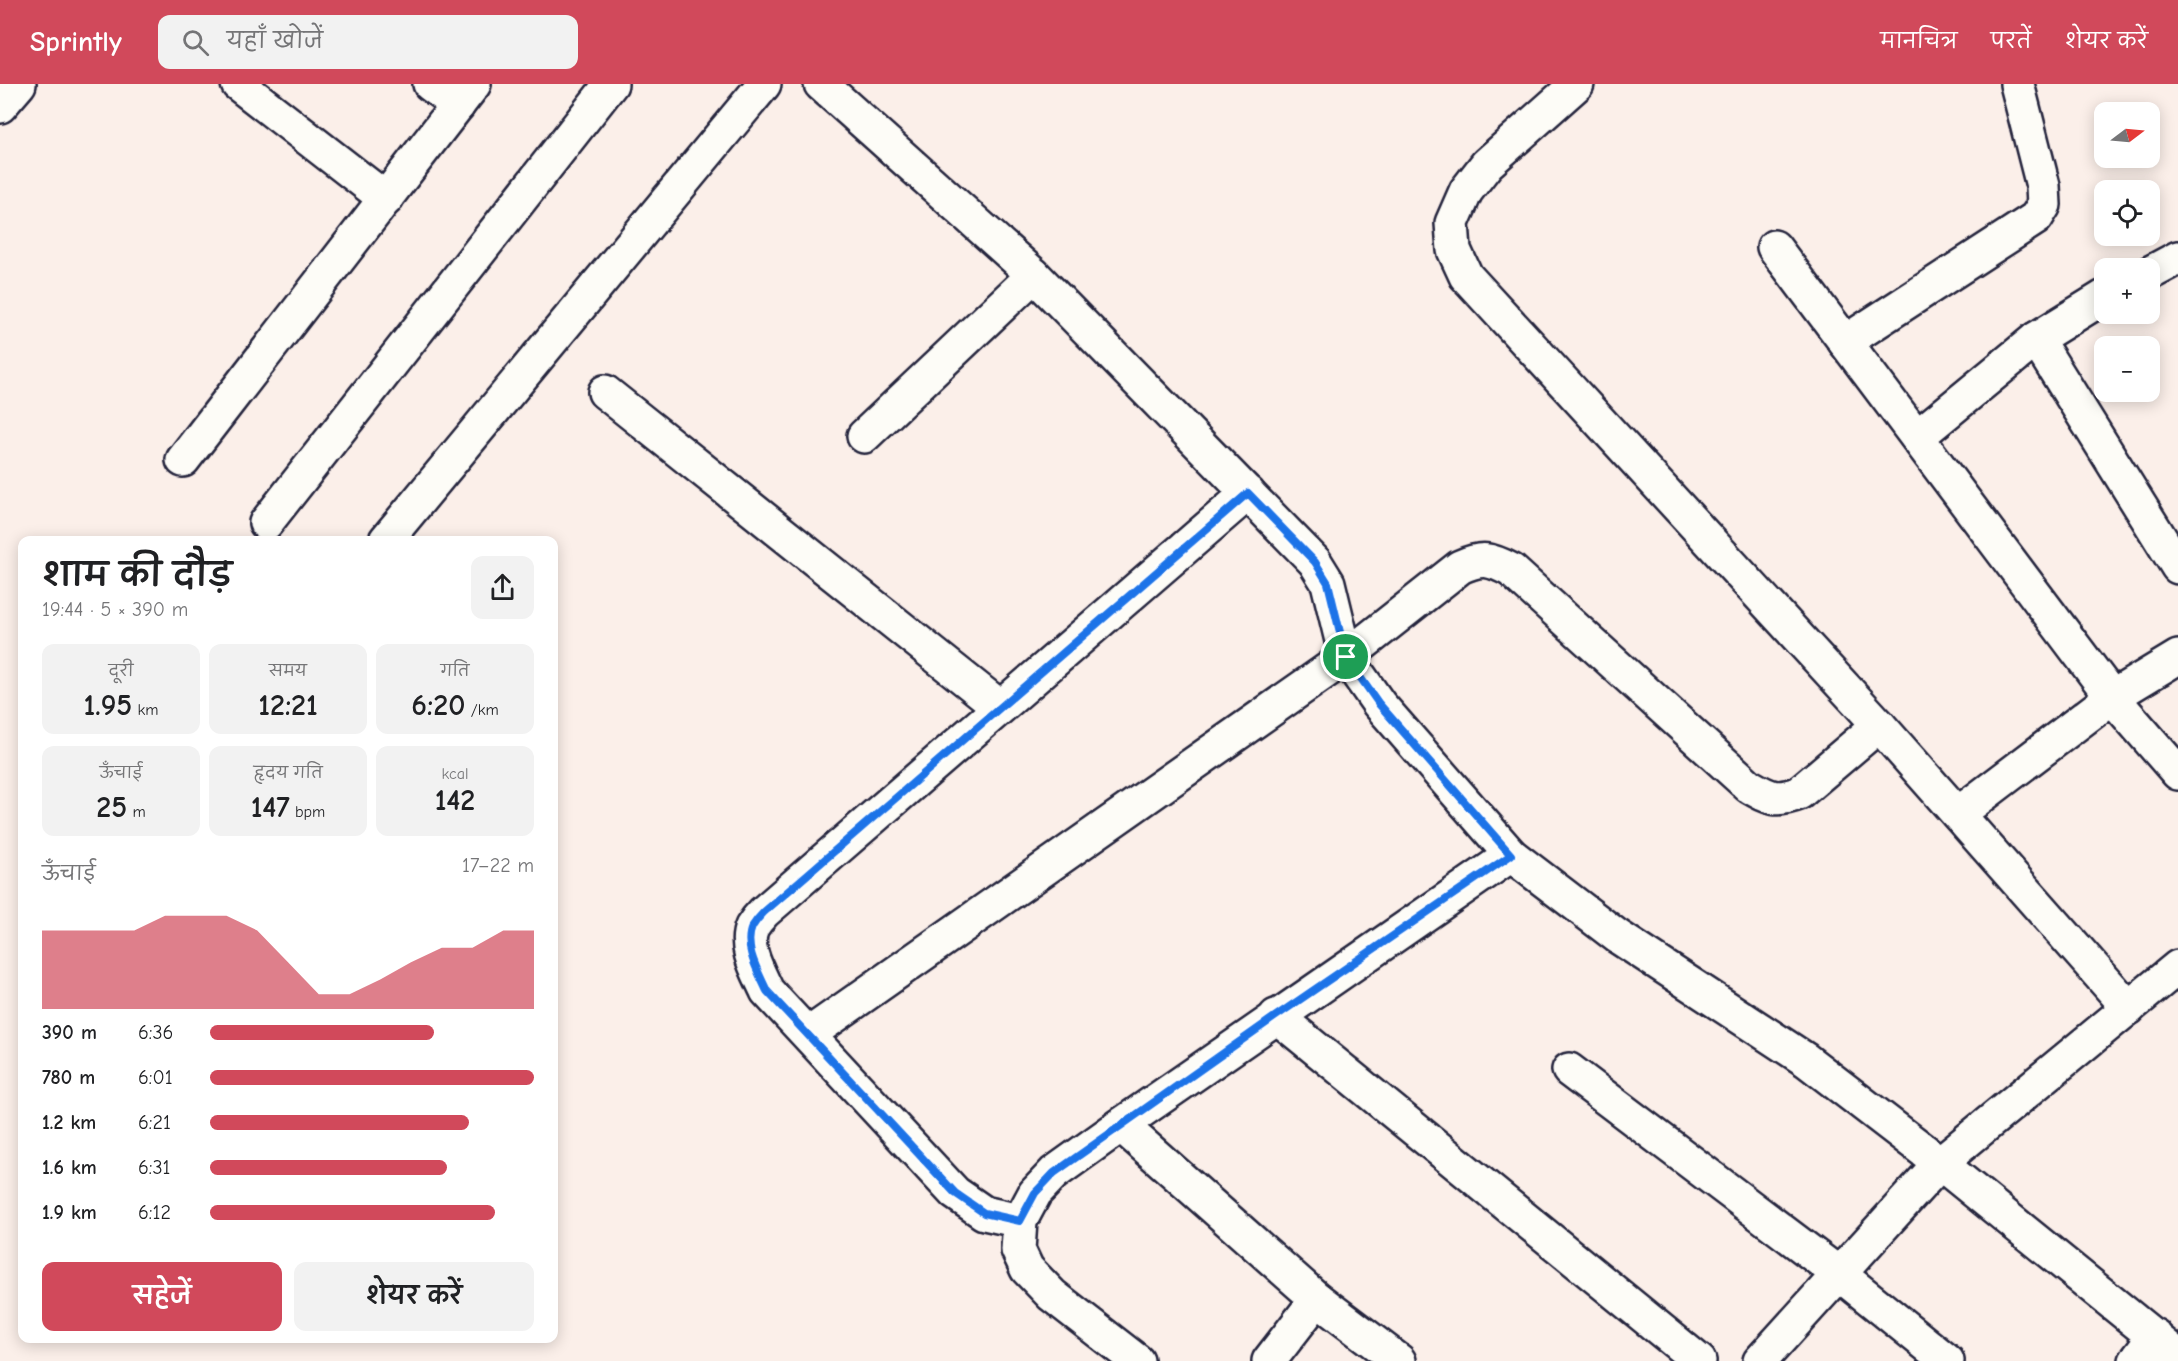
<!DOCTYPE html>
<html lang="hi">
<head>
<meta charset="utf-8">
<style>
  body { margin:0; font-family:"Comic Neue","Playpen Sans Deva",sans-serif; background:#f2f2f2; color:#202124; height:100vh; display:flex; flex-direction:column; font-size:22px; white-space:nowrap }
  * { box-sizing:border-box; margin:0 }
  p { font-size:20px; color:#757577 }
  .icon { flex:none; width:33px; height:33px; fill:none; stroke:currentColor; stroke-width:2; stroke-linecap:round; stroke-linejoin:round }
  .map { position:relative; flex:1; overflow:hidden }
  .drawer { position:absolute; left:18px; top:452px; width:540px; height:807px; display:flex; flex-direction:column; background:#fff; border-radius:12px; box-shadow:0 3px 15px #0003 }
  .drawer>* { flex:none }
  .needle { width:39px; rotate:74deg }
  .buttons { position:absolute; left:2094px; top:18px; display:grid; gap:12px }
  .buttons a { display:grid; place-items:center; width:66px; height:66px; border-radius:12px; background:#fff; box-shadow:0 3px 15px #0003; font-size:30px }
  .pin { position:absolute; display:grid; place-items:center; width:51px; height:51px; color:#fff; margin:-26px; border:3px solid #fff; border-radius:50%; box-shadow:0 2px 6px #0007 }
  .round { display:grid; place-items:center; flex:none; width:63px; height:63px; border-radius:12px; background:#f2f2f2 }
  .summary { display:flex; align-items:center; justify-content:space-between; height:102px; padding:0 24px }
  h1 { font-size:33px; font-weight:600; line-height:45px }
  .figures { display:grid; grid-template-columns:repeat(3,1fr); gap:9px; height:102px; padding:6px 24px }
  .figures div { display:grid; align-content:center; border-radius:12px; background:#f2f2f2; text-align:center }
  .figures b { font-size:30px; font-weight:600 }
  .figures small { font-size:16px; font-weight:400 }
  .figures p { font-size:16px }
  .chart { height:168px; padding:12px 24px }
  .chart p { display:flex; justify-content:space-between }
  .chart svg { width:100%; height:108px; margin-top:6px; fill:#d1495b; opacity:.7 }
  .action { display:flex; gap:12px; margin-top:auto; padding:12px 24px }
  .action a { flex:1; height:69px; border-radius:12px; background:#d1495b; color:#fff; font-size:24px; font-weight:600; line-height:69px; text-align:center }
  .action a+a { background:#f2f2f2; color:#202124 }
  ul { padding:0 24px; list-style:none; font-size:20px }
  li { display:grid; grid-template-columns:96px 72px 1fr; align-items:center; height:45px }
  li i { height:15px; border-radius:8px; background:#d1495b }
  header { display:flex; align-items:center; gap:36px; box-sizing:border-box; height:84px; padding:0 30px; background:#d1495b; color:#fff }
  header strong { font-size:28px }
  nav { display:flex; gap:33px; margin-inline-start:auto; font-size:21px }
  .search { width:420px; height:54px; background:#f2f2f2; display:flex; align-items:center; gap:15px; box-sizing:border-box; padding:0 21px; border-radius:12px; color:#757577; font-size:22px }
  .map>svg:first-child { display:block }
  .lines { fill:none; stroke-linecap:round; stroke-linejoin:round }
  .minor-casing { stroke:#22223b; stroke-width:38 }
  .minor { stroke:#fdfcf7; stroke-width:33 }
  .route-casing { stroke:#fff; stroke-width:12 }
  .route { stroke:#1a73e8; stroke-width:8 }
</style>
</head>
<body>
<header>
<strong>Sprintly</strong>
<div class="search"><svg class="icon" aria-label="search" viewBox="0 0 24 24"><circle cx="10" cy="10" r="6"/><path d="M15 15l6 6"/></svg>यहाँ खोजें</div>
<nav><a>मानचित्र</a><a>परतें</a><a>शेयर करें</a></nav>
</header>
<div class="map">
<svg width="2178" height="1277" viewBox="0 0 2178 1277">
  <rect width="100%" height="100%" fill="#fbefe9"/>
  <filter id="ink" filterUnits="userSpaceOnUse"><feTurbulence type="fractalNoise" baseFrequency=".0167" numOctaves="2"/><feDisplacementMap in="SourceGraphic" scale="12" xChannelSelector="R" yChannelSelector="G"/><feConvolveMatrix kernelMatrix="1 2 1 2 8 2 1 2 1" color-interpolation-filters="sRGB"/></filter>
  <g filter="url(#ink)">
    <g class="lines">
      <g class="minor-casing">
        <g id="minor">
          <path d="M238 0 386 115"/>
          <path d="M430 0 458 21"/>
          <path d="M821 0 1034 191 1315 478 1328 499 1346 573 1379 620 1511 771 1617 852 1806 976 1940 1079 2178 1272"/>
          <path d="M1577 0 1487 80 1466 107 1452 139 1454 166 1466 192 1879 641 2129 924"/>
          <path d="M0 22 19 0"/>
          <path d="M1774 163 2112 613 2178 689"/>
          <path d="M2150 189 2178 174"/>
          <path d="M2036 255 2178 483"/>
          <path d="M1845 258 2036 134 2044 121 2043 102 2017 0"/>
          <path d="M605 308 1000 623"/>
          <path d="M864 352 1034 191"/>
          <path d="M1917 353 2036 255 2104 213"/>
          <path d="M183 376 474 0"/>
          <path d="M266 439 611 0"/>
          <path d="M386 456 764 0"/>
          <path d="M1958 730 2112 613 2178 573"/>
          <path d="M1276 932 1699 1277"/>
          <path d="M809 950 1346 573 1460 483C1482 473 1490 475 1511 486L1749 702C1770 714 1776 718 1799 709L1879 641"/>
          <path d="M1569 986 1839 1190 1947 1277"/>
          <path d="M1121 1041 1317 1215 1399 1277"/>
          <path d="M1020 1137 984 1129 955 1109 767 907C759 889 743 863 752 843 755 838 760 832 764 828L1248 409"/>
          <path d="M1137 1277 1052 1211 1027 1185 1018 1166 1020 1137 1035 1109 1054 1089 1121 1041 1511 771"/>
          <path d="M1269 1277 1317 1215"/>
          <path d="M1760 1277 1940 1079 2178 883"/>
          <path d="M2136 1277 2155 1252"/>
        </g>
      </g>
      <use href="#minor" class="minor"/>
    </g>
  </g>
  <g class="lines" filter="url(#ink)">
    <g class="route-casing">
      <path id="route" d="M1248 409 1315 478 1328 499 1346 573 1379 620 1511 771 1276 932 1054 1089 1035 1109 1020 1137 984 1129 955 1109 767 907C759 889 743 863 752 843 755 838 760 832 764 828Z"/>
    </g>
    <use href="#route" class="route"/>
  </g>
</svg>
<div class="buttons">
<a><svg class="needle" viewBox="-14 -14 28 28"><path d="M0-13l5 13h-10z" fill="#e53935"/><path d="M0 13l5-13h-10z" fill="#757577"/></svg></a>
<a><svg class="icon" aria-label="locate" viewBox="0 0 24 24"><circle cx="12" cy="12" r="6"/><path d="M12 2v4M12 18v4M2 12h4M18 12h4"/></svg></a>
<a>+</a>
<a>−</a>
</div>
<div class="pin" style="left:1346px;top:573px;background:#1e9e55"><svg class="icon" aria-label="arrive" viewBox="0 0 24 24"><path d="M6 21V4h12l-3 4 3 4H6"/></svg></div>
<section class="drawer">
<div class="summary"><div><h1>शाम की दौड़</h1><p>19:44 · 5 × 390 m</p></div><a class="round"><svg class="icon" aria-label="share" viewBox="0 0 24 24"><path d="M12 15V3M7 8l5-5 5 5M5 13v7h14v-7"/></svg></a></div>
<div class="figures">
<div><p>दूरी</p><b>1.95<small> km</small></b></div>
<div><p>समय</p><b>12:21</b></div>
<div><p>गति</p><b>6:20<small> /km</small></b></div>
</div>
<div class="figures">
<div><p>ऊँचाई</p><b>25<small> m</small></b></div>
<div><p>हृदय गति</p><b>147<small> bpm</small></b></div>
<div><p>kcal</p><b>142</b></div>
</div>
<div class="chart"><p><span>ऊँचाई</span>17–22 m</p>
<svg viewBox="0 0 160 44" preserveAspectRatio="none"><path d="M0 44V12L10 12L20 12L30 12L40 6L50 6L60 6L70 12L80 25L90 38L100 38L110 32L120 25L130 19L140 19L150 12L160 12V44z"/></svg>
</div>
<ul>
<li><b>390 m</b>6:36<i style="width:69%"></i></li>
<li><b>780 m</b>6:01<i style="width:100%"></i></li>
<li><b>1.2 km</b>6:21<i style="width:80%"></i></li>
<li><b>1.6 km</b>6:31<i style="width:73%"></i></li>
<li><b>1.9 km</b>6:12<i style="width:88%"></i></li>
</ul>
<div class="action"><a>सहेजें</a><a>शेयर करें</a></div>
</section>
</div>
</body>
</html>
